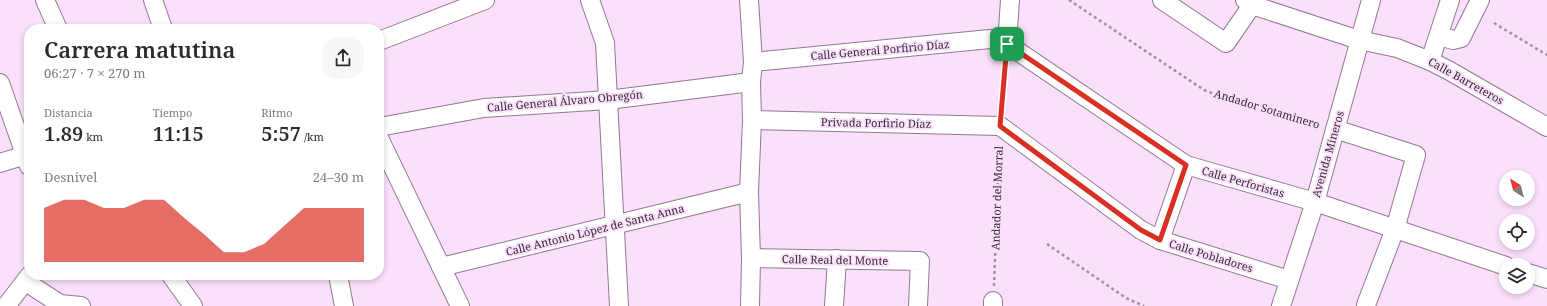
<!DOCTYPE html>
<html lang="es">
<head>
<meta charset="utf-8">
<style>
  body { margin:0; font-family:"Noto Serif",serif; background:#f7f7f7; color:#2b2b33; height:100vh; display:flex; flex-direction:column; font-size:15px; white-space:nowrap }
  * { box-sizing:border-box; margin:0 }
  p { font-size:13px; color:#7c7c81 }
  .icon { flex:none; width:22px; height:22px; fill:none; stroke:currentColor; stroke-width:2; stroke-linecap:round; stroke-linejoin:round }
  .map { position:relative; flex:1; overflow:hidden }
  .panel { position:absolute; left:24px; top:24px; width:360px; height:256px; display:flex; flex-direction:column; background:#fff; border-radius:16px; box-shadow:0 2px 6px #0003 }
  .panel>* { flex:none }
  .needle { width:26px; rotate:324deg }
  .controls { position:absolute; left:1499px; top:170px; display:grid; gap:8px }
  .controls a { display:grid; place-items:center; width:36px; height:36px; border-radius:50%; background:#fff; box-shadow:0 2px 6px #0003; font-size:20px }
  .pin { position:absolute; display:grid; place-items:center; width:34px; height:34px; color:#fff; margin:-17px; border-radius:8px; box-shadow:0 2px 6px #0006 }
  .round { display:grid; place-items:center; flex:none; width:42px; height:42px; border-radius:16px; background:#f7f7f7 }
  .summary { display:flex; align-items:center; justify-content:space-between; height:68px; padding:0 20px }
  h1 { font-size:22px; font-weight:600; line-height:30px }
  .figures { display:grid; grid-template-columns:repeat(3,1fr); gap:6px; height:68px; padding:4px 20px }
  .figures div { display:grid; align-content:center }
  .figures b { font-size:20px; font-weight:600 }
  .figures small { font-size:11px; font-weight:400 }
  .figures p { font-size:11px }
  .chart { height:112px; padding:8px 20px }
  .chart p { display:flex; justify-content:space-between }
  .chart svg { width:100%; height:72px; margin-top:4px; fill:#d93025; opacity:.7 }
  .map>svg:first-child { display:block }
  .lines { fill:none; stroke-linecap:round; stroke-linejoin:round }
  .minor-casing { stroke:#917891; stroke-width:20 }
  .path { stroke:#a490a5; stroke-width:2.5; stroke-dasharray:3 3; stroke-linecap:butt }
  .minor { stroke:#fff; stroke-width:18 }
  .route-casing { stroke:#fff; stroke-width:8 }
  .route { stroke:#d93025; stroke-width:5 }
  .labels { text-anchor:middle; stroke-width:4; stroke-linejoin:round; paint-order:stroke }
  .street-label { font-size:11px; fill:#352b36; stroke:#fbe0fc }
</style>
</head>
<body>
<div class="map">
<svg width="1547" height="306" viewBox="0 0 1547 306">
  <rect width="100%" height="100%" fill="#fbe0fc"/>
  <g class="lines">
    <g class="minor-casing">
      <g id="minor">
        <path d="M45 0 58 29"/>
        <path d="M153 0 163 29"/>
        <path d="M590 0 605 43 619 306"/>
        <path d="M749 0 753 62 751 82 752 120 749 192 751 258 750 306"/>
        <path d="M1162 0 1226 43 1252 5"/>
        <path d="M1245 0 1252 5 1359 40 1397 48 1430 61 1448 70 1547 127"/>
        <path d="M1439 36 1453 40 1461 38 1480 0"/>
        <path d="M379 41 485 0"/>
        <path d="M1007 44 1010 0"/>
        <path d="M1430 61 1450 0"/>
        <path d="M753 62 990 39 1007 44 1186 165 1315 202 1506 266"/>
        <path d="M0 83 29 166"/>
        <path d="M752 120 1000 126 1141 230 1160 240 1289 280"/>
        <path d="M379 127 484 108 608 100 751 82"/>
        <path d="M1335 129 1416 155 1395 229 1366 305"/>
        <path d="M379 138 460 306"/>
        <path d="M0 163 29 154"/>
        <path d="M1160 240 1186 165"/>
        <path d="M751 258 920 261 918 306"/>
        <path d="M441 267 749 192"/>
        <path d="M1528 273 1547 279"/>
        <path d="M171 275 193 306"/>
        <path d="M338 275 344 306"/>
        <path d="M26 282 60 304 81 306"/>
        <path d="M6 306 30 275"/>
        <path d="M834 306 837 259"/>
        <path d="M993 306V301"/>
        <path d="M1281 306 1315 202 1371 0"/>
      </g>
    </g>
    <g class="path">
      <path d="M1069 0 1204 90 1222 97 1320 125"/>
      <path d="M1494 23 1547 55"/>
      <path d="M1002 110 1006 62"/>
      <path d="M1047 244 1126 298 1144 306"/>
      <path d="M994 286 999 145"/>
    </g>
    <use href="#minor" class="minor"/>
  </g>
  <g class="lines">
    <g class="route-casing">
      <path id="route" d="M1007 44 1186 165 1160 240 1141 230 1000 126Z"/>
    </g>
    <use href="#route" class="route"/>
  </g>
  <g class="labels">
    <g class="street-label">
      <text transform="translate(880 50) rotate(-5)" y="4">Calle General Porfirio Díaz</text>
      <text transform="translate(1466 81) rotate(29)" y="4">Calle Barreteros</text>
      <text transform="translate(565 101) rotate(-5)" y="4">Calle General Álvaro Obregón</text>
      <text transform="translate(1267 109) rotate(17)" y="4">Andador Sotaminero</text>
      <text transform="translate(876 123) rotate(1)" y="4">Privada Porfirio Díaz</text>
      <text transform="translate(1328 154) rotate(-74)" y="4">Avenida Mineros</text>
      <text transform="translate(1243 182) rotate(16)" y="4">Calle Perforistas</text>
      <text transform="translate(997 198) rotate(-88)" y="4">Andador del Morral</text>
      <text transform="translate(595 230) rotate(-14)" y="4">Calle Antonio López de Santa Anna</text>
      <text transform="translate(1211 256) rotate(17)" y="4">Calle Pobladores</text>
      <text transform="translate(835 260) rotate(1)" y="4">Calle Real del Monte</text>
    </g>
  </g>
</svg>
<div class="controls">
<a><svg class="needle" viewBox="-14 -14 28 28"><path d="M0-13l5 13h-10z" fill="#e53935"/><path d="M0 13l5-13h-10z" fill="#7c7c81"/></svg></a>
<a><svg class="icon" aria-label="locate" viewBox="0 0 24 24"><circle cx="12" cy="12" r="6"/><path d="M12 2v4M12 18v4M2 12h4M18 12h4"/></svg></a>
<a><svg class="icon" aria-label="layers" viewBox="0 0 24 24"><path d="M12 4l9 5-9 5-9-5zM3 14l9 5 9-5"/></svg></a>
</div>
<div class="pin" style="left:1007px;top:44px;background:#1e9e55"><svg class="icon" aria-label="arrive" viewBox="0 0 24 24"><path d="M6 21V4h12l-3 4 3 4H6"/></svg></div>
<section class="panel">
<div class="summary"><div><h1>Carrera matutina</h1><p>06:27 · 7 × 270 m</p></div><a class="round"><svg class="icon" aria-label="share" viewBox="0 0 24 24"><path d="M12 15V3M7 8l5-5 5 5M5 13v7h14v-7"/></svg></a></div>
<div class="figures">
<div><p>Distancia</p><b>1.89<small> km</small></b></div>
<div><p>Tiempo</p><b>11:15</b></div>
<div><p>Ritmo</p><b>5:57<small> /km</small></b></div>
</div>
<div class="chart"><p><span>Desnivel</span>24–30 m</p>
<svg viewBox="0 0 160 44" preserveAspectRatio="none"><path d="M0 44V11L10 6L20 6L30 11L40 11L50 6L60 6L70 17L80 27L90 38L100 38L110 33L120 22L130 11L140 11L150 11L160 11V44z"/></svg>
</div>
</section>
</div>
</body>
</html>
